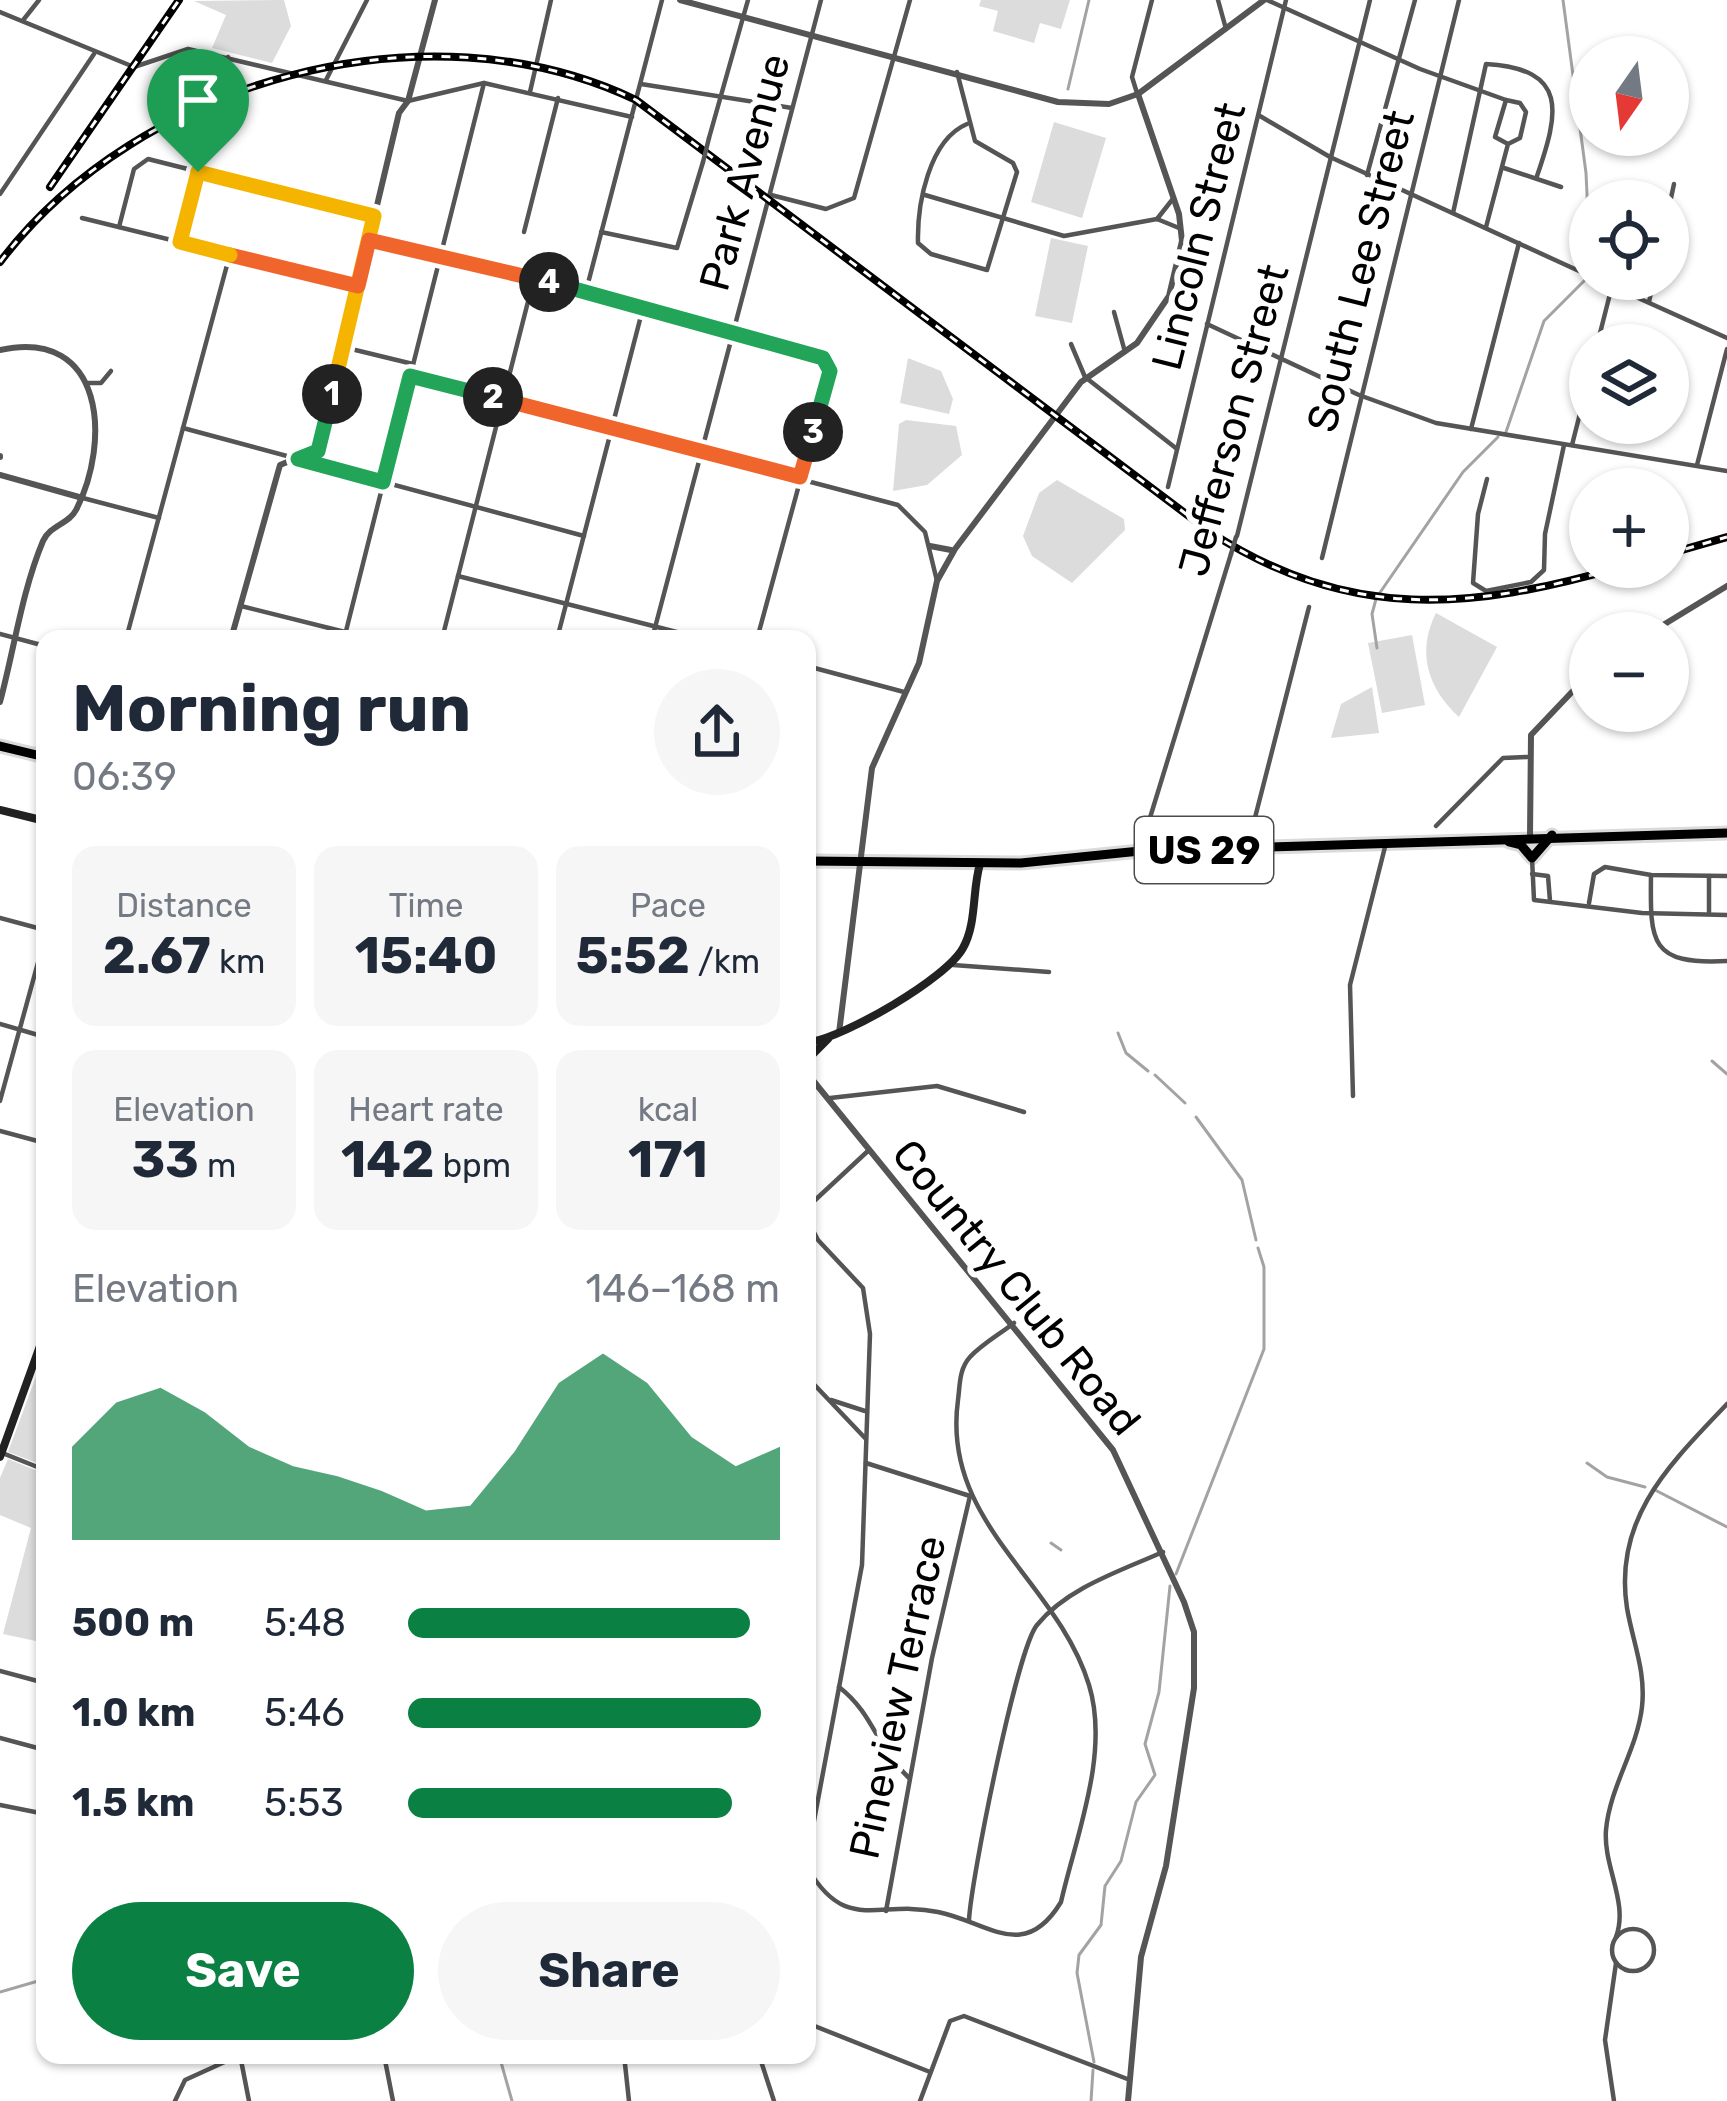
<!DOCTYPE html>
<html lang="en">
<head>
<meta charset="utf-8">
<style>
  body { margin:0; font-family:Rubik,sans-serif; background:#f6f6f7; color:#1f2937; height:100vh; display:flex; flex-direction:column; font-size:45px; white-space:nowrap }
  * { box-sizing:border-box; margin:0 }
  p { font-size:39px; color:#747a83 }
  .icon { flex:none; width:66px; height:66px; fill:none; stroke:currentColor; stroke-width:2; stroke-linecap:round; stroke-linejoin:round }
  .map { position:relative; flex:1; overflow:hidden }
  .panel { position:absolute; left:36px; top:630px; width:780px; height:1434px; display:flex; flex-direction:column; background:#fff; border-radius:24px; box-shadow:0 3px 9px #0004 }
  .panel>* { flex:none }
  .needle { width:78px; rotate:194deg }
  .controls { position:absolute; left:1569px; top:36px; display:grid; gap:24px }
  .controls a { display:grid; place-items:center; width:120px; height:120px; border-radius:50%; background:#fff; box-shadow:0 3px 9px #0004; font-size:60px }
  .pin { position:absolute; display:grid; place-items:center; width:102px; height:102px; color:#fff; margin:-123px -51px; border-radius:50% 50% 50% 0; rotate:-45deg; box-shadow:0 0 12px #0007 }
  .pin .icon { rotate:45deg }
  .km { position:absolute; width:60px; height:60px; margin:-30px; border-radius:50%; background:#222; color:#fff; font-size:33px; line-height:60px; text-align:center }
  .round { display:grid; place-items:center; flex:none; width:126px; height:126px; border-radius:63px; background:#f6f6f7 }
  .headline { display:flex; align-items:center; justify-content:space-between; height:204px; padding:0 36px }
  h1 { font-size:66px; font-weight:700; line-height:90px }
  .figures { display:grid; grid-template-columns:repeat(3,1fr); gap:18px; height:204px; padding:12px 36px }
  .figures div { display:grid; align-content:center; border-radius:24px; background:#f6f6f7; text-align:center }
  .figures b { font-size:51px; font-weight:700 }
  .figures small { font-size:33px; font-weight:400 }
  .figures p { font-size:33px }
  .chart { height:336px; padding:24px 36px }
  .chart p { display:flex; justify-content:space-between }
  .chart svg { width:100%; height:216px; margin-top:12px; fill:#0b8043; opacity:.7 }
  .cta { display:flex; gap:24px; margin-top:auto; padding:24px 36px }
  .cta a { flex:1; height:138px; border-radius:72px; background:#0b8043; color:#fff; font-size:48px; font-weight:700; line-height:138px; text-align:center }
  .cta a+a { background:#f6f6f7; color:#1f2937 }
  ul { padding:0 36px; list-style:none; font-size:39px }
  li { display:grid; grid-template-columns:192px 144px 1fr; align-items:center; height:90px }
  li i { height:30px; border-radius:15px; background:#0b8043 }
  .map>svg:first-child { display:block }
  .green { fill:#dcdcdc }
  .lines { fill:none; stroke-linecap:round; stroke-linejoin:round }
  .stream { stroke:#a3a3a3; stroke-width:3 }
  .primary-casing { stroke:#dbdbdb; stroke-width:15 }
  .minor { stroke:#555; stroke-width:4.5 }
  .tertiary { stroke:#555; stroke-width:6 }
  .secondary { stroke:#222; stroke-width:8 }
  .primary { stroke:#000; stroke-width:9 }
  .rail-casing { stroke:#000; stroke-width:8 }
  .rail { stroke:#fff; stroke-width:3; stroke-dasharray:9; stroke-linecap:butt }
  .minor-bridge { stroke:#555; stroke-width:4.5 }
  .split-1-casing { stroke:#fff; stroke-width:24 }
  .split-2-casing { stroke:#fff; stroke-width:24 }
  .split-3-casing { stroke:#fff; stroke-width:24 }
  .split-4-casing { stroke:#fff; stroke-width:24 }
  .split-5-casing { stroke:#fff; stroke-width:24 }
  .split-6-casing { stroke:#fff; stroke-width:24 }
  .split-1 { stroke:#f5b400; stroke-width:15 }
  .split-2 { stroke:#22a559; stroke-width:15 }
  .split-3 { stroke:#f0652b; stroke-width:15 }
  .split-4 { stroke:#22a559; stroke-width:15 }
  .split-5 { stroke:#f0652b; stroke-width:15 }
  .split-6 { stroke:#f5b400; stroke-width:15 }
  .labels { text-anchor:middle; stroke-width:12; stroke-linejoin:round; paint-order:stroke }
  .shield { fill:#fff; stroke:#4c4c4c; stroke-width:3 }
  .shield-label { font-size:39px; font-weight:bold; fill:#000 }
  .street-label { font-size:42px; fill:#000; stroke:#fff }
</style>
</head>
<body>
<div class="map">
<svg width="1727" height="2101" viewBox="0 0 1727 2101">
  <rect width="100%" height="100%" fill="#fff"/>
  <g class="green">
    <path d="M284 0 291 26 272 63 212 48 226 15 194 1Z"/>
    <path d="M981 0H1070L1061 29 1040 23 1034 43 993 31 998 11 979 6Z"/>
    <path d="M1054 122 1106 138 1082 218 1031 202Z"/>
    <path d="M1051 238 1088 246 1072 323 1035 316Z"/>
    <path d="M908 358 941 371 953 399 949 414 900 403Z"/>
    <path d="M906 420 956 426 962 455 927 485 893 491 899 424Z"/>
    <path d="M1057 480 1124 519 1125 530 1072 583 1032 556 1023 536 1039 493Z"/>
    <path d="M1436 613 1497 647 1459 717C1428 689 1416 652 1436 613Z"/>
    <path d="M1412 635 1425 705 1382 713 1368 643Z"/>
    <path d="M1372 687 1379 733 1331 738 1341 704Z"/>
    <path d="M45 1352V1466L8 1452Z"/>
    <path d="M8 1459 45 1474V1643L3 1634 31 1528 0 1515V1478Z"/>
  </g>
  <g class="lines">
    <g class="stream">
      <path d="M1563 0 1586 173 1590 258"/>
      <path d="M1068 89 1089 0"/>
      <path d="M1588 272 1590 258"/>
      <path d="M1506 432 1544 321 1586 279"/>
      <path d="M1379 594 1463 472 1498 437"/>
      <path d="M1376 599 1372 614 1377 648"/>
      <path d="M1118 1033 1126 1053 1148 1071"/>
      <path d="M1712 1061 1727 1074"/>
      <path d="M1155 1075 1185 1103"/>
      <path d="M1196 1117 1242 1180 1256 1240"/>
      <path d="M1587 1463 1607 1477 1645 1487"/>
      <path d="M1655 1490 1727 1527"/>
      <path d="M1051 1543 1061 1550"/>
      <path d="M1176 1574 1264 1349V1267L1258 1248"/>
      <path d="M0 1992 45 1979"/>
      <path d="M499 2055 512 2101"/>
      <path d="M1094 2062 1077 1973 1079 1955 1101 1925 1105 1886 1121 1861 1136 1802 1155 1775 1145 1744 1159 1692 1170 1586"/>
      <path d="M1091 2101 1093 2070"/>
    </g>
    <g class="primary-casing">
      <g id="primary">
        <path d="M0 746 45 757"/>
        <path d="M1509 842 1521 845 1532 858 1552 835"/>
        <path d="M807 861 1021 863 1140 851 1727 833"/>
      </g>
    </g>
    <g class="minor">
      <path d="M1218 0 1226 29"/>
      <path d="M1267 0 1420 69 1506 100"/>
      <path d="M0 12 134 67 188 49 408 101 484 83 632 117"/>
      <path d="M24 19 39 0"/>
      <path d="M957 72 975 141 1013 163 1017 172 987 270 931 254 918 243C917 204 929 140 967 124"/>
      <path d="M326 80 367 0"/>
      <path d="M641 84 792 108"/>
      <path d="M530 92 551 0"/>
      <path d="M1137 93 1132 77 1152 0"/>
      <path d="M1260 116 1330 157 1590 276"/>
      <path d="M709 138 748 0"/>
      <path d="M207 139 228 57"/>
      <path d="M1504 168 1561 187"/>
      <path d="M1367 175 1415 0"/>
      <path d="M0 194 94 54"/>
      <path d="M771 195 826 209 854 198 910 0"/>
      <path d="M925 195 1064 236 1157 219 1179 228"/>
      <path d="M1668 212 1674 184"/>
      <path d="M1453 213 1486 64C1569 69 1559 112 1537 176"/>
      <path d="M82 218 358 286"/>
      <path d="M1157 219 1172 200"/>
      <path d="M119 227 134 169 148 159 375 216"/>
      <path d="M1486 227 1508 144 1520 138 1526 112 1520 103 1506 100 1495 137 1508 144"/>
      <path d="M524 232 558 98"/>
      <path d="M601 232 677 248 703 162"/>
      <path d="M369 240 759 338 828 362 830 371 757 639"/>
      <path d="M180 242 198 172"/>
      <path d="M1596 279 1727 338"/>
      <path d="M586 291 662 0"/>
      <path d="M1649 302 1654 279"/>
      <path d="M1114 312 1125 352"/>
      <path d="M1207 324 1359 395 1436 423 1727 471"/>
      <path d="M1071 344 1085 377 1177 449"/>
      <path d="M1597 345 1612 286"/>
      <path d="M343 347 413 364"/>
      <path d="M410 376 898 505 925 532 937 581"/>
      <path d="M87 383H101L111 371"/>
      <path d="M183 428 584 536"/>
      <path d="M1471 429 1519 243"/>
      <path d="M1572 445 1590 374"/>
      <path d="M1697 465 1727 349"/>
      <path d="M1487 479 1478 514 1473 583 1486 591 1531 582 1544 570 1545 534 1564 445"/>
      <path d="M1168 487 1286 0"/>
      <path d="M79 497 159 518"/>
      <path d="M1237 536 1370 0"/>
      <path d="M1322 558 1459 0"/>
      <path d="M458 576 704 639"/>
      <path d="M241 606 345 632"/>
      <path d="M0 634 45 646"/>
      <path d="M126 639 230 254"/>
      <path d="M344 639 484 83"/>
      <path d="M442 639 534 278"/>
      <path d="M557 639 643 308"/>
      <path d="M652 639 821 0"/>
      <path d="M807 666 904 692"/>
      <path d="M1436 826 1503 758 1527 757"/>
      <path d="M1248 845 1309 607"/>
      <path d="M1141 847 1231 554"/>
      <path d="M1532 858 1534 900 1642 913 1727 915"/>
      <path d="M1532 874 1548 876 1550 901"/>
      <path d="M1651 875C1650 943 1650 965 1727 961"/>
      <path d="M1589 903 1594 874 1605 867 1651 875 1727 876"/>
      <path d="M1709 912V876"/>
      <path d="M0 918 45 930"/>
      <path d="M953 965 1049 972"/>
      <path d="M0 1024 45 1037"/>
      <path d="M1353 1096 1350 985 1385 847"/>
      <path d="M830 1098 937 1086 1024 1112"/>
      <path d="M0 1101 45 937"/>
      <path d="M0 1131 45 1143"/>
      <path d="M807 1219 818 1240 863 1288 870 1334 862 1565 807 1858"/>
      <path d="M807 1219 813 1202 869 1150"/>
      <path d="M807 1377 865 1438"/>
      <path d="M831 1400 865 1411"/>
      <path d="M0 1452 45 1470"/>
      <path d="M866 1463 970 1496 932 1658 886 1911"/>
      <path d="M0 1671 45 1683"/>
      <path d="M839 1687C875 1715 876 1748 909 1778"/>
      <path d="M0 1738 45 1750"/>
      <path d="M0 1805 45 1814"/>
      <path d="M807 1867C846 1935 878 1899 938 1912 988 1922 1024 1963 1061 1902 1076 1836 1110 1753 1089 1685 1057 1580 941 1523 958 1400 960 1385 959 1369 970 1357 982 1344 1000 1334 1014 1323"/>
      <path d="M969 1920C971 1880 1017 1649 1037 1625 1067 1588 1120 1571 1163 1552"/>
      <circle cx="1633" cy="1950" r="21"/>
      <path d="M1616 1937C1629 1903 1603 1866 1606 1830 1610 1786 1637 1750 1642 1707 1646 1671 1633 1643 1627 1608 1613 1518 1670 1464 1727 1404"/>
      <path d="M807 2023 930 2072"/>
      <path d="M240 2055 249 2101"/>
      <path d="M384 2055 393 2101"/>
      <path d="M624 2055 629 2101"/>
      <path d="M759 2055 774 2101"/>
      <path d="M175 2101 185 2080 240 2055"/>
      <path d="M920 2101 950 2021 964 2016 1130 2080"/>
      <path d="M1614 2101 1605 2040 1616 1963"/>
    </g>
    <g class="tertiary">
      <path d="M680 0 1058 102 1109 104 1138 94 1264 0"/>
      <path d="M0 350C105 327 111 442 76 510 69 524 50 525 43 541 22 591 14 650 0 702"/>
      <path d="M0 456V457"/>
      <path d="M0 475 79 497"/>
      <path d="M930 546 951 550"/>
      <path d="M1650 633 1727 586"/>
      <path d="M231 639 280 465 319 449 399 113 408 101 435 0"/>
      <path d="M1530 836 1531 735 1590 673"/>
      <path d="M839 1033 872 768 919 663 937 581 955 549 1081 382 1137 343 1169 296 1182 241 1179 214 1138 94"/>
      <path d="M807 1073 1113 1450 1184 1602 1194 1632V1688L1166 1866 1141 1957 1128 2101"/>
    </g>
    <g class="secondary">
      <path d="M0 810 45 821"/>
      <path d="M811 1042C846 1036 946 979 963 948 977 923 972 890 980 864"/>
      <path d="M807 1060 828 1039"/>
      <path d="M0 1457 45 1332"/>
    </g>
    <use href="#primary" class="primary"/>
    <g class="rail-casing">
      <g id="rail">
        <path d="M50 187 179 0"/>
        <path d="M0 262C138 80 427 0 636 100L1210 532C1349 622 1471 610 1621 567"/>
        <path d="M1668 554 1727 537"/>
      </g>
    </g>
    <use href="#rail" class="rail"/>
    <g class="minor-bridge">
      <path d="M703 162 709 138"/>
      <path d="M1231 554 1236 537"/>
    </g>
  </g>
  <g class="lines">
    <g class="split-1-casing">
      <path id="split-1" d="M198 172 374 216 332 394"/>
    </g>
    <g class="split-2-casing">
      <path id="split-2" d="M332 394 318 451 298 459 383 482 410 376 493 397"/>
    </g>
    <g class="split-3-casing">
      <path id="split-3" d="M493 397 800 477 813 432"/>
    </g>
    <g class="split-4-casing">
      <path id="split-4" d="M549 282 823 358 830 371 813 432"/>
    </g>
    <g class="split-5-casing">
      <path id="split-5" d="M230 255 358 286 369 240 549 282"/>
    </g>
    <g class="split-6-casing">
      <path id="split-6" d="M198 172 180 242 230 255"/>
    </g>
    <use href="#split-1" class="split-1"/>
    <use href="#split-2" class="split-2"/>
    <use href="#split-3" class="split-3"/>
    <use href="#split-4" class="split-4"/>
    <use href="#split-5" class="split-5"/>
    <use href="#split-6" class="split-6"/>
  </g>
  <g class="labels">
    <rect class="shield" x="1135" y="817" width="138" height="66" rx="9"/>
    <g class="shield-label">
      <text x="1204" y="864">US 29</text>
    </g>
    <g class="street-label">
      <text transform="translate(744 172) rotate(-75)" y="15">Park Avenue</text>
      <text transform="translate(1198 236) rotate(-76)" y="15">Lincoln Street</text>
      <text transform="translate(1360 271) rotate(-76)" y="15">South Lee Street</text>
      <text transform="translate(1233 420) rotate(-75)" y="15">Jefferson Street</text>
      <text transform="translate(1017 1287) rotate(51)" y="15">Country Club Road</text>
      <text transform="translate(897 1697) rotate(-78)" y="15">Pineview Terrace</text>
    </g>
  </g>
</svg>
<div class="controls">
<a><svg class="needle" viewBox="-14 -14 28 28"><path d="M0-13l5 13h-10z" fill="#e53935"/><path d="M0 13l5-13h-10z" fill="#747a83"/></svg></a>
<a><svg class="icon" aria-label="locate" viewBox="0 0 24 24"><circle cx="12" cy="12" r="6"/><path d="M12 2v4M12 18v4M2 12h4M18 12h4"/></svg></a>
<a><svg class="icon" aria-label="layers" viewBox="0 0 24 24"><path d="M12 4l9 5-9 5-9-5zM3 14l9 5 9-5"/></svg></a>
<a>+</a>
<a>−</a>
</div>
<div class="pin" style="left:198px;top:172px;background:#1e9e55"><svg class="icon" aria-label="arrive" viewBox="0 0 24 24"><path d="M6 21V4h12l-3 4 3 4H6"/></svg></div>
<b class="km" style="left:332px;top:394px">1</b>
<b class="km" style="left:493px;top:397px">2</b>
<b class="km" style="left:813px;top:432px">3</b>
<b class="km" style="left:549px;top:282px">4</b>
<section class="panel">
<div class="headline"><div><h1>Morning run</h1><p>06:39</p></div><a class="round"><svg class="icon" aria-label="share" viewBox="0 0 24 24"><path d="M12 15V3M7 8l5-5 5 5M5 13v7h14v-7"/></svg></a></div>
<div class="figures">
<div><p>Distance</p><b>2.67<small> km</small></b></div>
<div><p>Time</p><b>15:40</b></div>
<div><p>Pace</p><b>5:52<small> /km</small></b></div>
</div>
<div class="figures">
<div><p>Elevation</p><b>33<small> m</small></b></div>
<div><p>Heart rate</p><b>142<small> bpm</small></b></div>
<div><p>kcal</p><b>171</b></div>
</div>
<div class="chart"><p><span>Elevation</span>146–168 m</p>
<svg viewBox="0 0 160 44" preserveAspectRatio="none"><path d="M0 44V25L10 16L20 13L30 18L40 25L50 29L60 31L70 34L80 38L90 37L100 26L110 12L120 6L130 12L140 23L150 29L160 25V44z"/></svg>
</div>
<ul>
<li><b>500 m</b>5:48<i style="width:92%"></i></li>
<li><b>1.0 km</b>5:46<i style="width:95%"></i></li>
<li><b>1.5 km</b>5:53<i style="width:87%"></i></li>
</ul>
<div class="cta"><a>Save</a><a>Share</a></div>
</section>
</div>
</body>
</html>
